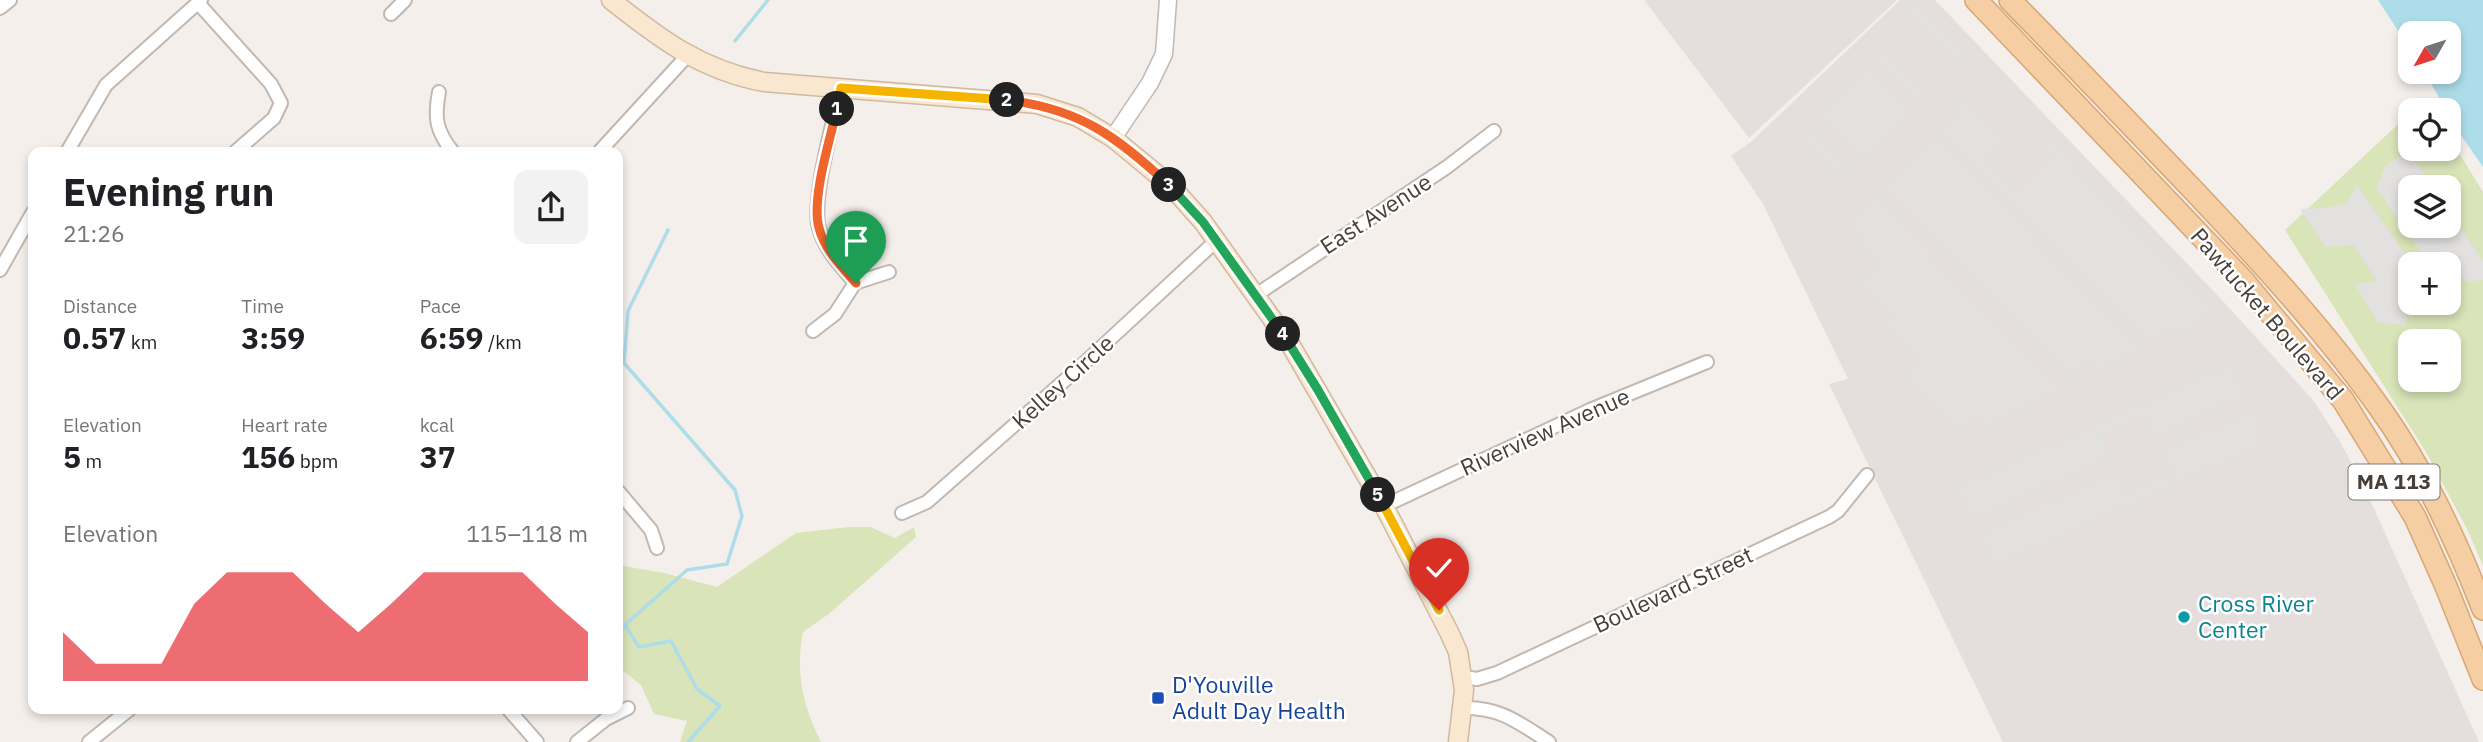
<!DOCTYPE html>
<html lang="en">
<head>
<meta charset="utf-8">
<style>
  body { margin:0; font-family:"IBM Plex Sans",sans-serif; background:#f2f2f2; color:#202124; height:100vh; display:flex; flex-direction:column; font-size:26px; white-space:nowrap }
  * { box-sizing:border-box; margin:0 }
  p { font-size:23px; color:#757577 }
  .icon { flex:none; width:38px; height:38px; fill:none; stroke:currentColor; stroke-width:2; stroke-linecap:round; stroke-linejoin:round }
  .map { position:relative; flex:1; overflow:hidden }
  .details { position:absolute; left:28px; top:147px; width:595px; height:567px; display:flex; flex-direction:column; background:#fff; border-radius:14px; box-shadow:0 4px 10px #0003 }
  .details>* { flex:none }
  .needle { width:46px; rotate:231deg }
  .tools { position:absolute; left:2398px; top:21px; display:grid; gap:14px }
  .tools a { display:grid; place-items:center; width:63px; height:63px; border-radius:14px; background:#fff; box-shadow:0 4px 10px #0003; font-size:35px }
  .pin { position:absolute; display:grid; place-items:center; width:60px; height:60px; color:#fff; margin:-72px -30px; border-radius:50% 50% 50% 0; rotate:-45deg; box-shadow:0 0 7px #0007 }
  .pin .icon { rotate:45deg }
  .km { position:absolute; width:35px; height:35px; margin:-18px; border-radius:50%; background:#222; color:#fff; font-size:19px; line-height:35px; text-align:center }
  .round { display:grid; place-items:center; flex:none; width:74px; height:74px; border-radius:14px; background:#f2f2f2 }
  .overview { display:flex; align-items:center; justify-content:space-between; height:119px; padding:0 35px }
  h1 { font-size:38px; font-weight:700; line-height:52px }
  .stats { display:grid; grid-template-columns:repeat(3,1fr); gap:10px; height:119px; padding:7px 35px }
  .stats div { display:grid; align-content:center }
  .stats b { font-size:30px; font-weight:700 }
  .stats small { font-size:19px; font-weight:400 }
  .stats p { font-size:19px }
  .chart { height:196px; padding:14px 35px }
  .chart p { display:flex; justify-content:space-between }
  .chart svg { width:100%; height:126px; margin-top:7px; fill:#e63038; opacity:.7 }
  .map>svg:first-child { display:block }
  .industrial { fill:#e4dfdc }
  .green { fill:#d9e4b8; fill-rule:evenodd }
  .parking { fill:#e3e1df }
  .water { fill:#aeddea }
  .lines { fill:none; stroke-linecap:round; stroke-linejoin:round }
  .stream { stroke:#aeddea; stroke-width:3.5 }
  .minor-casing { stroke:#c2b8b1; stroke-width:16 }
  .tertiary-casing { stroke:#c2b8b1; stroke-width:19 }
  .secondary-casing { stroke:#cfb99f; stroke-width:21 }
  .primary-casing { stroke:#d9a774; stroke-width:24 }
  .minor { stroke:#fff; stroke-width:12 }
  .tertiary { stroke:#fff; stroke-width:16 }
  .secondary { stroke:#fae7cf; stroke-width:18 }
  .primary { stroke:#f5cea3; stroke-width:21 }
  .split-1-casing { stroke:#fff; stroke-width:14 }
  .split-2-casing { stroke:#fff; stroke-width:14 }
  .split-3-casing { stroke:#fff; stroke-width:14 }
  .split-4-casing { stroke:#fff; stroke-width:14 }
  .split-5-casing { stroke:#fff; stroke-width:14 }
  .split-6-casing { stroke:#fff; stroke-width:14 }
  .split-1 { stroke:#f0652b; stroke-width:9 }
  .split-2 { stroke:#f5b400; stroke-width:9 }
  .split-3 { stroke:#f0652b; stroke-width:9 }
  .split-4 { stroke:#22a559; stroke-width:9 }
  .split-5 { stroke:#22a559; stroke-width:9 }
  .split-6 { stroke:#f5b400; stroke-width:9 }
  .culture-dot { fill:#0f9aa8; stroke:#fff; stroke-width:2.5 }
  .transit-dot { fill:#1a4fb4; stroke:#fff; stroke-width:2.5 }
  .labels { text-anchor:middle; stroke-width:5; stroke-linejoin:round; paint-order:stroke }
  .shield { fill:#fff; stroke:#7e7974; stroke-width:2 }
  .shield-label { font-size:21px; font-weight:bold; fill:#473f39 }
  .street-label { font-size:23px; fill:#473f39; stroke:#fff }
  .culture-label { font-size:23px; fill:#0d838f; stroke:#fff; text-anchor:start }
  .transit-label { font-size:23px; fill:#164399; stroke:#fff; text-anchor:start }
</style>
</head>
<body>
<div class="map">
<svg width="2483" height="742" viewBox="0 0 2483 742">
  <rect width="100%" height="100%" fill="#f4efeb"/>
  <g class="industrial">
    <path d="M1644 0H1897L1749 138Z"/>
    <path d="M1900 0H1935L2221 299 2313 400 2339 440 2362 482 2479 742H2003L1829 384 1848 379 1763 204 1731 156 1752 141Z"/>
  </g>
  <g class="green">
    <path d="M2410 113V149H2448V135L2483 192V566L2468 531 2426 452 2285 230ZM2410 187H2448V226H2410ZM2410 264H2448V303H2410ZM2410 341H2448V380H2410Z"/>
    <path d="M849 527H870L895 538 914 527 916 537 830 613 803 632C795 672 803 707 821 742H680L687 721 654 714 641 685 622 670 618 663V565L664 573 717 587 796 533Z"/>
  </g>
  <g class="parking">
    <path d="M1912 0 1967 57 1960 64 1905 6Z"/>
    <path d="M1885 54 1925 96 1917 103 1877 62Z"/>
    <path d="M1869 70 1909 113 1861 158 1820 116Z"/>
    <path d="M1961 99 2001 140 1984 158 2018 193 2053 160 2041 147 2048 140 2213 311 2206 318 2201 314 2184 331 2180 327 2173 334 2166 327 2149 344 1943 130 1960 114 1954 107Z"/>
    <path d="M1810 127 1850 169 1841 177 1801 135Z"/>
    <path d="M1936 137 2138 347 2131 355 2127 352 2110 368 2107 364 2100 371 2089 361 2072 377 1886 185Z"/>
    <path d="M2399 157H2412L2433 187H2410V226H2448V210L2483 260V280L2466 282 2455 267 2448 280V264H2429L2376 188 2386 165Z"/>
    <path d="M2357 185 2412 264H2410V303L2405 325 2378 323 2355 284 2377 281 2353 245 2325 247 2300 209 2328 208 2347 203Z"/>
    <path d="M1874 197 2057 386 2050 394 2045 390 2029 406 2025 403 2018 410 2014 406 1997 423 1993 419 1986 426 1975 415 1958 432 1904 377 1922 359 1885 322 1892 315 1861 283 1879 266 1859 245 1866 238 1849 221Z"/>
    <path d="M2230 365 2244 395 2156 435 2146 414 2101 434 2110 457 1973 518 1959 487Z"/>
    <path d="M2252 412 2256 421 2254 423 2263 443 1995 565 1980 534 2116 473 2126 495 2174 473 2164 451Z"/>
  </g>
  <path class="water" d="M2378 0H2483V167L2463 138 2424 72H2448V33H2410V49Z"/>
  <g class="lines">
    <g class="stream">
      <path d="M735 41 768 0"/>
      <path d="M668 230 628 311 624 363 735 490 742 516 727 564 687 570 625 625 639 647 671 641 697 689 720 706 688 742"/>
    </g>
    <g class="minor-casing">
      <g id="minor">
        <path d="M198 3 271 84 281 103 274 118 235 152"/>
        <path d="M0 8 10 0"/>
        <path d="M391 14 405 0"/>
        <path d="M841 88C834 120 811 199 819 228 824 249 842 267 855 283"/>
        <path d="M439 92C434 118 436 131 453 152"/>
        <path d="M67 152 106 85 201 0"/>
        <path d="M599 152 687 56"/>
        <path d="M0 270 33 212"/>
        <path d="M1256 295 1447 167 1494 131"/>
        <path d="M813 331 835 314 855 283 889 272"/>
        <path d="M618 491 651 530 657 548"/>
        <path d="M1384 506 1590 410 1707 362"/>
        <path d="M902 513 927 502 1081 366 1217 240"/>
        <path d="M1463 677 1477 679 1497 673 1829 517 1838 511 1867 475"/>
        <path d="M1464 708C1500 707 1519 723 1549 742"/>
        <path d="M508 709 537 742"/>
        <path d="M89 742 130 709"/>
        <path d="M577 742 606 719 628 708"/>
      </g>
    </g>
    <g class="tertiary-casing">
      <path id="tertiary" d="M1113 138 1150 83 1164 54 1168 0"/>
    </g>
    <g class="secondary-casing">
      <path id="secondary" d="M611 0C660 39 701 70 764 82L1037 104 1078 117 1113 138 1171 186 1203 222 1290 344 1384 506 1449 632 1458 652 1464 690 1458 742"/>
    </g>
    <g class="primary-casing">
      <g id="primary">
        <path d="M1976 0 2242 279 2343 400 2415 517 2445 584 2483 679"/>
        <path d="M2010 0C2073 64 2135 129 2197 194 2261 262 2325 331 2379 407 2421 465 2457 542 2483 609"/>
      </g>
    </g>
    <use href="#minor" class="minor"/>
    <use href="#tertiary" class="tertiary"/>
    <use href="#secondary" class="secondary"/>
    <use href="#primary" class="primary"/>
  </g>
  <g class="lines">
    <g class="split-1-casing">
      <path id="split-1" d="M837 109C830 140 811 199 819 228 824 249 842 267 856 283"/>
    </g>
    <g class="split-2-casing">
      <path id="split-2" d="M837 109 841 88 1007 100"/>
    </g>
    <g class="split-3-casing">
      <path id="split-3" d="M1007 100C1080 109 1116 136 1169 185"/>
    </g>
    <g class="split-4-casing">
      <path id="split-4" d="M1169 185 1203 222 1283 334"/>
    </g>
    <g class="split-5-casing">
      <path id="split-5" d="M1283 334 1318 390 1378 495"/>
    </g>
    <g class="split-6-casing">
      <path id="split-6" d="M1378 495 1439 610"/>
    </g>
    <use href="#split-1" class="split-1"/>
    <use href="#split-2" class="split-2"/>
    <use href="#split-3" class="split-3"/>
    <use href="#split-4" class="split-4"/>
    <use href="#split-5" class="split-5"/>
    <use href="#split-6" class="split-6"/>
  </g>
  <circle class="culture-dot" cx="2184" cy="617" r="7"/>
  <rect class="transit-dot" x="1151" y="691" width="14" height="14" rx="3.5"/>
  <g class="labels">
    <rect class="shield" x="2348.5" y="464.5" width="91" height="35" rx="5"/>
    <g class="shield-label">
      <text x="2394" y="489">MA 113</text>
    </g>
    <g class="street-label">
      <text transform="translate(1376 214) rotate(-33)" y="8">East Avenue</text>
      <text transform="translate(2267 314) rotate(49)" y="8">Pawtucket Boulevard</text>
      <text transform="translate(1063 382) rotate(-42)" y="8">Kelley Circle</text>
      <text transform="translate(1545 432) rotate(-24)" y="8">Riverview Avenue</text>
      <text transform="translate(1673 590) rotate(-25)" y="8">Boulevard Street</text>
    </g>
    <g class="culture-label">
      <text x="2198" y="612">Cross River<tspan x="2198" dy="26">Center</tspan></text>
    </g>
    <g class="transit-label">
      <text x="1172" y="693">D'Youville<tspan x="1172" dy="26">Adult Day Health</tspan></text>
    </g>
  </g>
</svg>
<div class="tools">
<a><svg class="needle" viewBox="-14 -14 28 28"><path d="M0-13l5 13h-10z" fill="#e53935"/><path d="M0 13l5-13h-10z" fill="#757577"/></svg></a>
<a><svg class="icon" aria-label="locate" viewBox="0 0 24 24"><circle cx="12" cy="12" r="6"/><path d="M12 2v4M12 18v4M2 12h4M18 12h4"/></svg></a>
<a><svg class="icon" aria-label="layers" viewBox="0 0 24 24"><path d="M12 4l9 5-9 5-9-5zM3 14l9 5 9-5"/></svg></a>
<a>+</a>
<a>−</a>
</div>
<div class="pin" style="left:856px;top:283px;background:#1e9e55"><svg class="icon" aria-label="arrive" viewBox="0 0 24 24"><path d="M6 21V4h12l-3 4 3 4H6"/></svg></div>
<div class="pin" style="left:1439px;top:610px;background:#d93025"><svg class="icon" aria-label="check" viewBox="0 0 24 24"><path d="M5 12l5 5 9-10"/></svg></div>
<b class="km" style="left:837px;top:109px">1</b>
<b class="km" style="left:1007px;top:100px">2</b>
<b class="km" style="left:1169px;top:185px">3</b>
<b class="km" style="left:1283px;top:334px">4</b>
<b class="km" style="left:1378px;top:495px">5</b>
<section class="details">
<div class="overview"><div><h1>Evening run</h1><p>21:26</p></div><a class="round"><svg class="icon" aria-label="share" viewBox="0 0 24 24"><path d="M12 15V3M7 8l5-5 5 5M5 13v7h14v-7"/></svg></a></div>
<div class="stats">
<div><p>Distance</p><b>0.57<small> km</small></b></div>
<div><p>Time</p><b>3:59</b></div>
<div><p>Pace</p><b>6:59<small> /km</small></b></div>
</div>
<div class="stats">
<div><p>Elevation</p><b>5<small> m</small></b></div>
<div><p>Heart rate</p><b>156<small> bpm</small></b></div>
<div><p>kcal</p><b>37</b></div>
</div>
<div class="chart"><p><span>Elevation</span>115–118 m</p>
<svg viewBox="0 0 160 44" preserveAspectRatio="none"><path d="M0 44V27L10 38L20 38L30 38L40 17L50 6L60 6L70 6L80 17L90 27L100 17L110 6L120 6L130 6L140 6L150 17L160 27V44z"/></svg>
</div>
</section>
</div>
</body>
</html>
